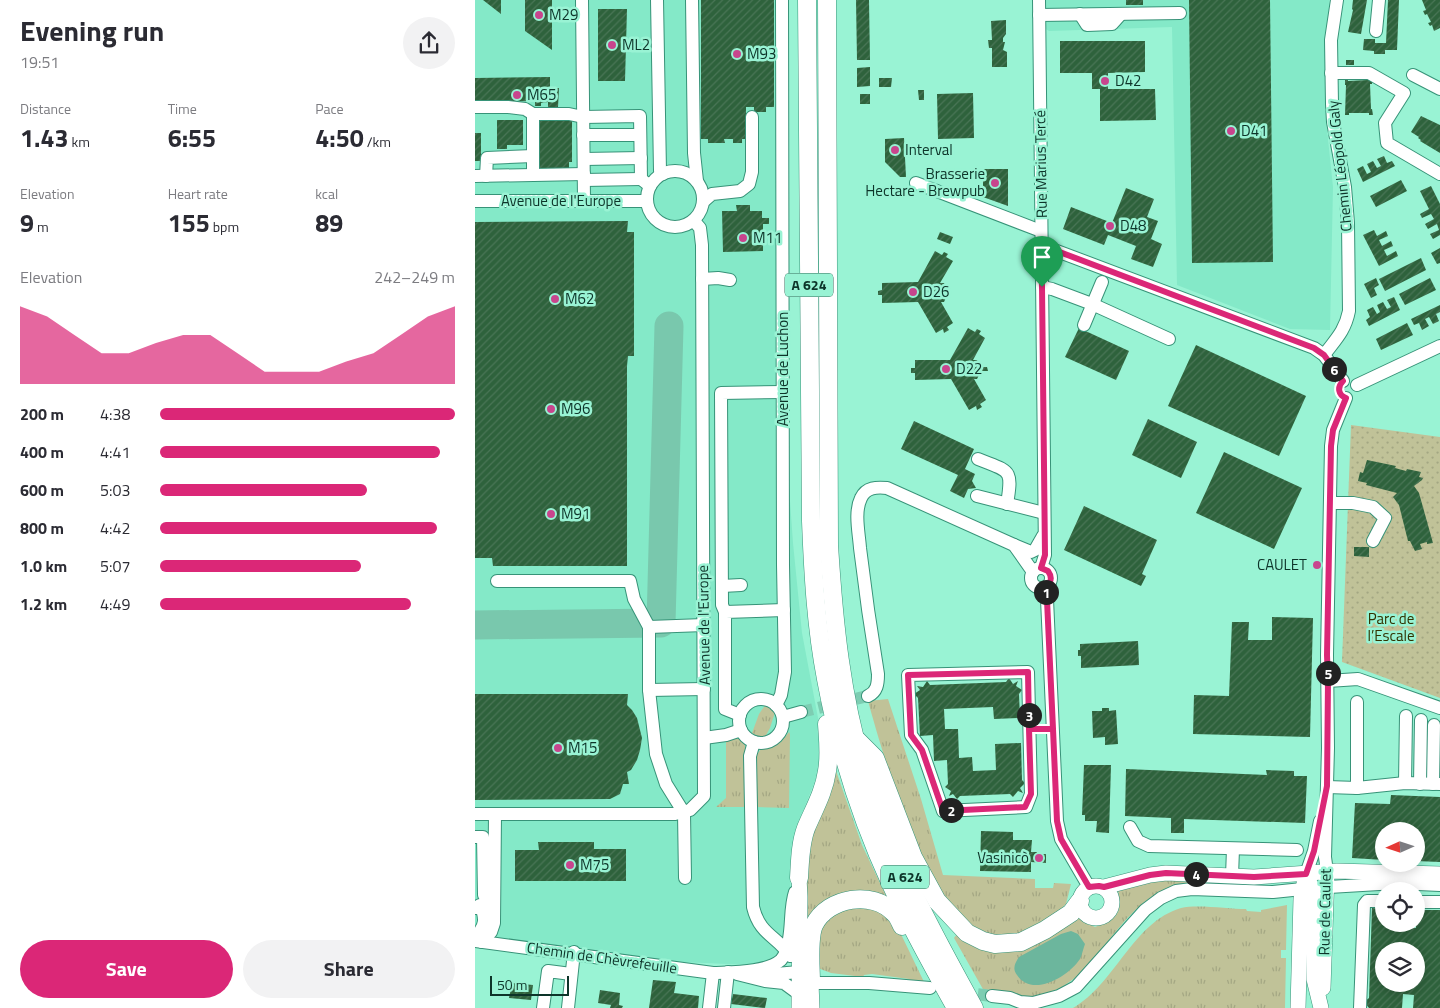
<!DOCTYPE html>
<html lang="en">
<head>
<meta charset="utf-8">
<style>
  body { margin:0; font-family:"Titillium Web",sans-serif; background:#f2f2f3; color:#2b2b33; height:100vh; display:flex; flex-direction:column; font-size:19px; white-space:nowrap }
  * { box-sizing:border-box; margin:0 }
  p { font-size:16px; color:#7c7c81 }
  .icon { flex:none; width:28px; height:28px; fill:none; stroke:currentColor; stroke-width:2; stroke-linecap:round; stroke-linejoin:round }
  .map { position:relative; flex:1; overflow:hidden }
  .side { display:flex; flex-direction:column; background:#fff; width:475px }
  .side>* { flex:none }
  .needle { width:32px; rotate:267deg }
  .buttons { position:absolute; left:900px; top:822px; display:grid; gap:10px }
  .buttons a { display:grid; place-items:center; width:50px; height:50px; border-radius:50%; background:#fff; box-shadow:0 2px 12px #0003; font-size:25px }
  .scale { position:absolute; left:15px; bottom:12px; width:79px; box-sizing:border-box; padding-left:5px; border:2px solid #0d3429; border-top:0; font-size:14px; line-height:18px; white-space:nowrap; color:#0d3429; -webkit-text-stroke:4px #99f3d4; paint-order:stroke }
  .pin { position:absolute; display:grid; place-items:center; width:42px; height:42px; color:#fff; margin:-51px -21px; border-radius:50% 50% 50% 0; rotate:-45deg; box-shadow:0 0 5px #0007 }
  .pin .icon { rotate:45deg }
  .km { position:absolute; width:25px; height:25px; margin:-12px; border-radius:50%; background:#222; color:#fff; font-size:14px; line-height:25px; text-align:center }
  .round { display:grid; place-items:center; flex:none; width:52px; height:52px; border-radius:26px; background:#f2f2f3 }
  .head { display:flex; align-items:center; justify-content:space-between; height:85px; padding:0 20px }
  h1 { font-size:28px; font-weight:700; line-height:38px }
  .stats { display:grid; grid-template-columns:repeat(3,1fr); gap:8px; height:85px; padding:5px 20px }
  .stats div { display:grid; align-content:center }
  .stats b { font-size:25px; font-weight:700 }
  .stats small { font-size:14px; font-weight:400 }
  .stats p { font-size:14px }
  .chart { height:140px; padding:10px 20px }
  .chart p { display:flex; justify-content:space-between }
  .chart svg { width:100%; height:90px; margin-top:5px; fill:#db2777; opacity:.7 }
  .cta { display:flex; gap:10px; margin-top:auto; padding:10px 20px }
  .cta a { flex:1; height:58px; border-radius:30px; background:#db2777; color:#fff; font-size:20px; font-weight:700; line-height:58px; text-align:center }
  .cta a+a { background:#f2f2f3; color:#2b2b33 }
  ul { padding:0 20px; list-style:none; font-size:16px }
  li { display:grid; grid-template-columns:80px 60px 1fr; align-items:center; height:38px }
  li i { height:12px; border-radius:6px; background:#db2777 }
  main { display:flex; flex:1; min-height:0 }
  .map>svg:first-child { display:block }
  .built { fill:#84e9c8 }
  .grass { fill:url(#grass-tufts) }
  .park { fill:url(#park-dots) }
  .water { fill:#6cb69d }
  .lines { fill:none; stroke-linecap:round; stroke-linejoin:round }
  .taxiway { stroke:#79c8ad; stroke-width:29 }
  .building { fill:url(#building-hatch); fill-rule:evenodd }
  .minor-tunnel { stroke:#7dcdb2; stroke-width:12; stroke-dasharray:12 6; stroke-linecap:butt }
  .minor-casing { stroke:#379378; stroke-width:14 }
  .major-casing { stroke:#379378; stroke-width:16 }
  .highway-casing { stroke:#379378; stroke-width:19 }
  .minor { stroke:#fff; stroke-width:12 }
  .major { stroke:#fff; stroke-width:15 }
  .highway { stroke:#fff; stroke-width:18 }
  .route-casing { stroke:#fff; stroke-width:10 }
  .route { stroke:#db2777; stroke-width:6 }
  .poi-dot { fill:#c8458d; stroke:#99f3d4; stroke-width:2 }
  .labels { text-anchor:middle; stroke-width:5; stroke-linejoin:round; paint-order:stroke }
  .shield { fill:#99f3d4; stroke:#376d5c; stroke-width:1 }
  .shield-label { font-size:14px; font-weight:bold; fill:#0d3429 }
  .poi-label { font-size:15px; fill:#0d3429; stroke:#99f3d4; text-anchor:start }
  .street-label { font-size:15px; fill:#0d3429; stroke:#99f3d4 }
  .park-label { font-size:15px; fill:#323200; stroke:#99f3d4 }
</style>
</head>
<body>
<main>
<section class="side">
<div class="head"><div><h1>Evening run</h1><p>19:51</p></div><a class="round"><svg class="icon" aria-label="share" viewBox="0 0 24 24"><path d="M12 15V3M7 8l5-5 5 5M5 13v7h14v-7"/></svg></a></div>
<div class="stats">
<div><p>Distance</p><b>1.43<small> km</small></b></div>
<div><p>Time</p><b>6:55</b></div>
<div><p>Pace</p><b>4:50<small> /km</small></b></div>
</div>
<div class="stats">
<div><p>Elevation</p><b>9<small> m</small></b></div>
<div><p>Heart rate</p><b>155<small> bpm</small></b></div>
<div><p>kcal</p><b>89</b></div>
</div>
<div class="chart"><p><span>Elevation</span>242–249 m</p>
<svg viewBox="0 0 160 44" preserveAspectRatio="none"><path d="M0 44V6L10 11L20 20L30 29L40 29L50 24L60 20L70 20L80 29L90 38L100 38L110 38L120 33L130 29L140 20L150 11L160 6V44z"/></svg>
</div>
<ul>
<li><b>200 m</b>4:38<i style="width:100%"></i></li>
<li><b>400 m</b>4:41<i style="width:95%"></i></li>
<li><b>600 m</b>5:03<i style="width:70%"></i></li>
<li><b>800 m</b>4:42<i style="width:94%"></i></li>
<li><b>1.0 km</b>5:07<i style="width:68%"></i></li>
<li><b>1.2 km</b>4:49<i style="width:85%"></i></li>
</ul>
<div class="cta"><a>Save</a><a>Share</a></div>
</section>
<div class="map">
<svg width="965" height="1008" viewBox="0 0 965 1008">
  <defs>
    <pattern id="grass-tufts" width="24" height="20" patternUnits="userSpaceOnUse" patternTransform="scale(1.25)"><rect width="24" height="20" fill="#c0c298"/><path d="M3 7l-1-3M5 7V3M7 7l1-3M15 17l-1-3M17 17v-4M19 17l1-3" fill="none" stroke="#a4a783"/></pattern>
    <pattern id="park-dots" width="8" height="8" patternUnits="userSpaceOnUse" patternTransform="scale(1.25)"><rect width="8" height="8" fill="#c0c298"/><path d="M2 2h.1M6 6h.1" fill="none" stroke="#a4a783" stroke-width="1.8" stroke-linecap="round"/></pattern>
    <pattern id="building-hatch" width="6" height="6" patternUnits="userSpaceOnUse" patternTransform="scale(1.25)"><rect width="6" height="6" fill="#2e623c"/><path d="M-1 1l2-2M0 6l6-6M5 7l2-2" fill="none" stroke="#497556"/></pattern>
  </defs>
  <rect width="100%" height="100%" fill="#99f3d4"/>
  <g class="built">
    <path d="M0 0H314L312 459 318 543 327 633 350 755 322 827 317 855 313 924 305 955 297 961 277 965 131 959 0 941Z"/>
    <path d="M559 0H854L851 120 858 187 855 330 815 329 702 285 697 27 574 31 559 22Z"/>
  </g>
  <g class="grass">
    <path d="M413 699 446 799 468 875 560 879V888H578L579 883 596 884 591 904 587 908V912C566 923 538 942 513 935 454 918 408 755 393 701Z"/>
    <path d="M291 704 301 709 295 728 290 737H284L277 733 284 714Z"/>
    <path d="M314 732 315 734 314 808 281 807 280 757 286 749 306 742Z"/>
    <path d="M259 739H264L270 745 273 807H241L251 798V741Z"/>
    <path d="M360 768 387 845 413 900 383 895 330 940 329 893 336 837Z"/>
    <path d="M682 879 726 880 725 883C706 887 687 889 671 901 626 935 609 1003 540 996 530 995 519 995 509 991L479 938 482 934 518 949 602 914 608 921 620 927C641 919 648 914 643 891Z"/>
    <path d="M383 905 407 911 424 930 450 984 437 982 434 979 397 974 389 975 388 977 356 973 340 967 341 935 354 916Z"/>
    <path d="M812 905 811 950H806V958H811L810 1008H598C640 984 658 922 706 908 722 904 754 909 771 909L772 911 786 912V910Z"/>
  </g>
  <path class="park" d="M876 425 965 437V698L867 662Z"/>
  <path class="water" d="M596 931 603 934 610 944C608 949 607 955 605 959 593 977 557 998 542 975 537 969 540 963 544 957L586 934Z"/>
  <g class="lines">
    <path class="taxiway" d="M0 625 186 623 194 326"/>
  </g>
  <g class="building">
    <path d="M8 0H26V14Z"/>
    <path d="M50 0H77V50L50 31Z"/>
    <path d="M226 0H299V107H291V112H279V107H271V139H267V143H258V139H249L250 143H233V139H226Z"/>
    <path d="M381 0H394L395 60H382Z"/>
    <rect x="651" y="0" width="17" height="5"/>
    <path d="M714 0H795L798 262 717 263Z"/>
    <path d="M878 0H892L886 34 873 32 878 10 877 9Z"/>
    <path d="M913 0H924L922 50H910V54H899V51L888 50 889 39H900V43H911Z"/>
    <path d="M947 0H965V28L959 31 957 25 955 26 953 23 956 22 952 14 950 15 948 11 951 10Z"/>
    <path d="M123 9H152L150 81H123Z"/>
    <path d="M531 20V34L528 38V42H530L528 50 532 52V67H517V48H514L513 40H517L516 21Z"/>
    <path d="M585 41H670V72L633 73V89H680L681 120 625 121V89H617V73H585Z"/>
    <rect x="871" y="60" width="8" height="5"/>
    <path d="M395 67V86L382 87V68Z"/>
    <path d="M75 77V88H84L83 107 73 108V102L66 103V106H60V101L0 102V78Z"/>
    <path d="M404 78H417L416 87H404Z"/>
    <path d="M893 78H897V84H895L896 109H897L898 115H894V113H874V115H870L871 85H870V79H873V81L893 80Z"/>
    <path d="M443 90H449V100H444Z"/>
    <path d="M498 93 499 138 463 139 462 94Z"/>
    <rect x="385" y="94" width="10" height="10"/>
    <path d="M946 116 965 125V153L945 141 946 140 943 138 944 137 936 132Z"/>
    <path d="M22 120H48V145H32V149H22Z"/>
    <path d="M64 120H97V162H94V168H64Z"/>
    <rect x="0" y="133" width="6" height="28"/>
    <path d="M429 138 431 177H425L410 162V139Z"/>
    <path d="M909 156 912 163 917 161 920 166 888 182 882 169 888 166 892 174 896 172 892 164 898 161 902 168 906 166 902 159Z"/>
    <path d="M508 169H533V206L508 197Z"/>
    <path d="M926 180 932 191 901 207 895 196Z"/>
    <path d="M956 186 965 204V235L958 239 955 234 964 230 962 224 953 229 950 224 959 219 956 214 947 218 945 214 954 209 945 191Z"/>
    <path d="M651 188 679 199 672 217 683 221 676 239 687 244 678 267 656 259 661 246 633 235 629 245 588 229 596 207 637 223Z"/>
    <path d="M261 205H275V211H287V218H294V224H288V251L248 252 247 211H262Z"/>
    <path d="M153 221 152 232H159V356H153L152 366V566H18L17 558H0V222Z"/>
    <path d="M899 230 902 236 911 231 913 236 904 240 907 246 916 241 918 246 909 250 912 256 921 251 923 256 904 266 888 235Z"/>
    <path d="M465 232 478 237 475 244 462 239Z"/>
    <path d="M965 248V263L962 264 956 253Z"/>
    <path d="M460 251 467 255 469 252 473 254 471 257 478 261 465 283H469L473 293 469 302H466L478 323 472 327 474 330 469 333 468 329 461 333 443 302 407 303V295H403V291L407 290V283L443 282Z"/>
    <path d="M946 258 951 270 910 291 904 279Z"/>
    <path d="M901 278 904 285 899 288 902 295 896 298 889 284Z"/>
    <path d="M955 278 961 290 930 305 924 294Z"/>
    <path d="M919 297 925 310 894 326 891 320 895 317 892 310 898 307 902 314 905 312 902 305 908 302 912 309 916 307 912 300Z"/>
    <path d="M965 305V312L961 314 964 321 958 324 954 317 950 319 954 326 947 330 944 323 939 325 936 319Z"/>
    <path d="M932 323 938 335 906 350 901 339Z"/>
    <path d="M493 328 500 332 502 329 506 331 504 334 510 338 498 360H502L505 367H512L513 371H506L502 379H499L511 400 505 404 507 407 502 410 501 406 494 410 476 379 440 380V373H436V368H440V360H475Z"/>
    <path d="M604 328 654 351 641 380 590 357Z"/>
    <path d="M721 345 831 396 804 456 693 406Z"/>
    <path d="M673 419 722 442 706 478 657 455Z"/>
    <path d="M439 421 499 449 490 469 500 474 497 481 501 488 493 489 489 498 475 491 483 475 426 449Z"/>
    <path d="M749 452 827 488 799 549 721 513Z"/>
    <path d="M892 460 921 466 920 468 931 471 932 469 946 472 944 477 948 478 947 480 939 486 944 493 958 543 952 544V542L945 544 947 549 940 551 935 541H933L924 505 918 497 922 493 891 485 892 483 883 481 885 472 888 473 889 470Z"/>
    <path d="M609 506 682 540 667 574 671 576 666 586 589 550Z"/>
    <path d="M879 547H894V557L879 556Z"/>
    <path d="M797 617 838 618 835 737 718 734 719 695 754 696 757 622H774L773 640H797Z"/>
    <path d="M663 641 664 665 606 668V656H603V650H605V644Z"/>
    <path d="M534 678 538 684 543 681 541 686 547 690 544 694 545 718 519 719 518 707 469 709 470 729H483L484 758 497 757 498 771 521 770 520 744 546 743 547 780 550 783 545 788 548 793 543 791 538 797 535 794 485 796 482 799 478 794 474 796 476 791 470 787 473 784 472 760 459 761 458 735 445 736 443 698 439 694 445 690 442 686 448 687 452 681 455 685 531 682Z"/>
    <path d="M0 694H153L152 705 157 710 162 718 167 738 165 750 162 760 156 770 152 772 154 784H148L145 794 135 799 0 800Z"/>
    <path d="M627 708H634V711L641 710 643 744 630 745V737L618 738 617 711H627Z"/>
    <path d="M609 765H636L634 833 621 832 622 821H610V815H607Z"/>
    <path d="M651 769 792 775 791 770 819 771V776H832L830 823 709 819V833H696V818L650 816Z"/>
    <path d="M916 795 965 797V862L941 861V831H909V860L877 858 880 803 915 804Z"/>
    <path d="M506 831 538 832V840H557L556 852H562V854H571V863L556 862V872L505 871Z"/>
    <path d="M63 842H119V849H151V881H40V850H64Z"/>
    <path d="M897 908 909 909V924H930V928H941V910H965V1008H938L939 995 928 994 927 1008H894L889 1002 894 998ZM909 951H941V984H909Z"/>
    <path d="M178 980 201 982 199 993 224 996 223 1008H174Z"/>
    <path d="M37 983 58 985 56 1000 34 998Z"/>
    <path d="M125 990 145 993 144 1005 148 1006 147 1008H135L136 1005 123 1003Z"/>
    <path d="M258 994 292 998 290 1008 256 1004Z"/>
  </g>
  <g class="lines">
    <g class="minor-tunnel">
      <path d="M326 712 393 696"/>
      <path d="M485 992 517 996"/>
    </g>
    <g class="minor-casing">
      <g id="minor">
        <path d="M107 0 109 200"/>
        <path d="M182 0 185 171 188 174"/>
        <path d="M217 0 219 153 222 181"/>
        <path d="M564 0 570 555 566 568"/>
        <path d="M605 14 612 25 637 24 646 14"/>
        <path d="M564 15 705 13"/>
        <path d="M901 31 904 0"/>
        <path d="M856 73H894L929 93 910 123 912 143 965 174"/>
        <path d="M938 75 965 89"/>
        <path d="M0 107H33L50 109 58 114H94L108 117 165 116 166 179 175 186"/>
        <path d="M108 135H165"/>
        <path d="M109 159 166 158"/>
        <circle cx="200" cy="199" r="28"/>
        <path d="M58 175V114"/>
        <path d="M0 176 109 174"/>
        <path d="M11 176 12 158 58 156"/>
        <path d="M109 180 166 179"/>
        <path d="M441 183 566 231"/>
        <path d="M0 201H172"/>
        <path d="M229 201 237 194 265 191 274 184 277 172V117"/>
        <path d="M566 245 839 348 849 355 868 381"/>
        <path d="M227 279 243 278 255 280"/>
        <path d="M567 287 577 289 617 304 694 339"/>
        <path d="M609 325 627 282"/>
        <path d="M849 355C861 339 870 331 874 311L873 223 870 187 858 122 857 104 856 40 862 0"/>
        <path d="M882 385 965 346"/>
        <path d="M503 459C535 472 538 468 532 504"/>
        <path d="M502 496 569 513"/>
        <path d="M856 503H878L898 507 910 518 898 541"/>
        <path d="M539 545 556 552 560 550 568 536"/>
        <circle cx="566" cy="578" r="10"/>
        <path d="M22 581H155L159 599 174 627 229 625"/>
        <path d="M247 586 266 585"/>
        <path d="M570 588 572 599 582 821 586 839 614 887"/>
        <path d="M250 612 247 605 246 393 308 392"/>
        <path d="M174 627V690L181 754 191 784 209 813 210 878"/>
        <path d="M553 672 556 794 551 807 468 811 447 750 436 735 433 675Z"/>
        <path d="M853 681 883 679 965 708"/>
        <path d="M174 690 229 689"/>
        <path d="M393 696C402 692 403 684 403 674 396 632 390 590 385 548 384 533 379 512 386 498 391 487 402 487 412 488L539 545 558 572"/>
        <circle cx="286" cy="721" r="22"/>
        <path d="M301 705 306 695 310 672 308 565 307 0"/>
        <path d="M265 715 250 709V612L309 610"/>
        <path d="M308 717 326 712"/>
        <path d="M229 738 251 735 266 730"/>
        <path d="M279 742 275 756 278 907C285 936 303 936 315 956"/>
        <path d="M930 783 931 716"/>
        <path d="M945 784 946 720"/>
        <path d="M958 784 959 725"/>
        <path d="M852 787 882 788 930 783 965 784"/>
        <path d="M882 788V702"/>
        <path d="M0 814H200L215 810 229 796 227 245 225 228 219 221"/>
        <path d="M655 827 663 841 674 846 822 850"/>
        <path d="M0 837H8L9 895 19 911"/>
        <path d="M852 872 850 857 853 748 852 655 856 446 858 430 871 398"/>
        <path d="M831 874 839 851 845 821"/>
        <path d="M757 876 758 849"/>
        <path d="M941 902H965"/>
        <path d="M0 908 5 905C11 918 11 926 0 937"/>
        <path d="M0 941 238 973C256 972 291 973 306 960 311 954 313 946 314 939 317 923 315 907 320 892"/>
        <path d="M7 942 16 932 19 923 20 814"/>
        <path d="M262 974 290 981 309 983 324 994 328 989"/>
        <path d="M289 975 324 972"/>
        <path d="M336 983H394L455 988"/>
        <path d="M517 996 535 998 545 1002 558 1003 584 996 601 987 670 910 686 898 701 891 717 889 798 892 837 888 921 883 965 885"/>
        <path d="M68 1008 73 971 96 974"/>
        <path d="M93 1008 99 952"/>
        <path d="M234 1008 238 973"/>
        <path d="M249 1008 253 972"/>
        <path d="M885 1008 889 905 892 901H909"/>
      </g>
    </g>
    <g class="major-casing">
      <g id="major">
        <path d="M831 874 837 888 839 898V979L846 1008"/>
        <path d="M324 878 325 897 324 1008"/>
        <circle cx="621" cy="902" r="16"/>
        <path d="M629 887 675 875 691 873 779 877 862 871 965 874"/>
        <path d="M336 983 337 1008"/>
        <path d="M848 988 852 872"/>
        <path d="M823 1008 826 899 831 874"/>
      </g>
    </g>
    <g class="highway-casing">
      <g id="highway">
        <path d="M332 0 336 521C338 573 341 627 351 679 364 749 386 819 416 884 435 926 458 967 481 1008"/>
        <path d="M352 0 354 545C359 624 366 696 389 772 395 792 403 812 411 832 436 893 467 950 499 1008"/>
        <path d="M380 738 400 758 438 857 462 901 492 933 508 941 520 944 546 942 570 930 596 913 605 901"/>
        <path d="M324 878C325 862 325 844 331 828 339 809 349 792 352 771 355 755 353 740 352 724"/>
        <path d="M336 983C336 968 333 938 339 925 353 897 398 890 419 913 423 916 425 922 427 926"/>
      </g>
    </g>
    <use href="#minor" class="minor"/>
    <use href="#major" class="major"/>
    <use href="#highway" class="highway"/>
  </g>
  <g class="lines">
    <g class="route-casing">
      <path id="route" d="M567 287 570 555 566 568 573 571C578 578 576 583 570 588L572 600 578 729H554L556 794 550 807 468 811 447 750 436 735 433 675 553 672 554 729H578L582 821 586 839 614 887 624 886 629 887 675 875 691 873 779 877 831 874 839 851 852 786 853 681 852 655 856 446 858 430 871 398C863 395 862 387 868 381L849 355 839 348 566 245 567 287"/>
    </g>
    <use href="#route" class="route"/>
  </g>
  <g class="poi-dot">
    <circle cx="64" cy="15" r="5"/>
    <circle cx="137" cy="45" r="5"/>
    <circle cx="262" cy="54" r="5"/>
    <circle cx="630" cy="81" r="5"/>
    <circle cx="42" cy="95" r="5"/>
    <circle cx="756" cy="131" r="5"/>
    <circle cx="420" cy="150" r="5"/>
    <circle cx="520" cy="183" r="5"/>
    <circle cx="635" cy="226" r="5"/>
    <circle cx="268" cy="238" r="5"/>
    <circle cx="438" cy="292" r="5"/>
    <circle cx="80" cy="299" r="5"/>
    <circle cx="471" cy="369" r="5"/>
    <circle cx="76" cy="409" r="5"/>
    <circle cx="76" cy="514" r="5"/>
    <circle cx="842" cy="565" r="5"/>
    <circle cx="83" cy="748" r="5"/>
    <circle cx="564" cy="858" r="5"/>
    <circle cx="95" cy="865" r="5"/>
  </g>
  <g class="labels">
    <g class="shield">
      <rect x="310" y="273.5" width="48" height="23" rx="4"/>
      <rect x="406" y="865.5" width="48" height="23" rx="4"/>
    </g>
    <g class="shield-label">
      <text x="334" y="290">A 624</text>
      <text x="430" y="882">A 624</text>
    </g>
    <g class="poi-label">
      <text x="74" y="20">M29</text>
      <text x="147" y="50">ML2</text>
      <text x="272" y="59">M93</text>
      <text x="640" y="86">D42</text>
      <text x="52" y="100">M65</text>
      <text x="766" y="136">D41</text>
      <text x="430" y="155">Interval</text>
      <text x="510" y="179" text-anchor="end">Brasserie<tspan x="510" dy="17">Hectare - Brewpub</tspan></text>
      <text x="645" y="231">D48</text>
      <text x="278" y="243">M11</text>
      <text x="448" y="297">D26</text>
      <text x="90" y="304">M62</text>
      <text x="481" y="374">D22</text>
      <text x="86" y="414">M96</text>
      <text x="86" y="519">M91</text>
      <text x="832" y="570" text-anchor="end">CAULET</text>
      <text x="93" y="753">M15</text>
      <text x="554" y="863" text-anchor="end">Vasinicò</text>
      <text x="105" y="870">M75</text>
    </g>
    <g class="street-label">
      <text transform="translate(566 164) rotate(-91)" y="5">Rue Marius Tercé</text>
      <text transform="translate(865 166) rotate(-96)" y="5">Chemin Léopold Galy</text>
      <text x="86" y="206">Avenue de l'Europe</text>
      <text transform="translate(308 369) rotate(-90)" y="5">Avenue de Luchon</text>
      <text transform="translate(229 625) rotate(-91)" y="5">Avenue de l'Europe</text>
      <text transform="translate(850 912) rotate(-89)" y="5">Rue de Caulet</text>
      <text transform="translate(127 958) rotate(8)" y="5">Chemin de Chèvrefeuille</text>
    </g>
    <g class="park-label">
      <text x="916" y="624">Parc de<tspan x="916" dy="17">l’Escale</tspan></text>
    </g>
  </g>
</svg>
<div class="buttons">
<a><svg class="needle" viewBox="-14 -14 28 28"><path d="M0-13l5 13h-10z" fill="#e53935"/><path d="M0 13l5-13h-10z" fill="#7c7c81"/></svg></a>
<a><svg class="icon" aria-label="locate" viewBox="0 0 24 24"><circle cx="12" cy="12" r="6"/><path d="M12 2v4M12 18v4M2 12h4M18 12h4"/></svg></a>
<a><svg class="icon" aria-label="layers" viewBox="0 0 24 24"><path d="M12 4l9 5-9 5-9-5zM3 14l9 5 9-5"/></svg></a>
</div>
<div class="scale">50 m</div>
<div class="pin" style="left:567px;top:287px;background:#1e9e55"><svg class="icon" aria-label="arrive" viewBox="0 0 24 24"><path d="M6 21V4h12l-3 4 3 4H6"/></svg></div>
<b class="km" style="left:571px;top:592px">1</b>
<b class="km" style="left:476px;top:810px">2</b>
<b class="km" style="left:554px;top:715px">3</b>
<b class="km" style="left:721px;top:874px">4</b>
<b class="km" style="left:853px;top:673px">5</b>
<b class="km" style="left:859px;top:369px">6</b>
</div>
</main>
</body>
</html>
